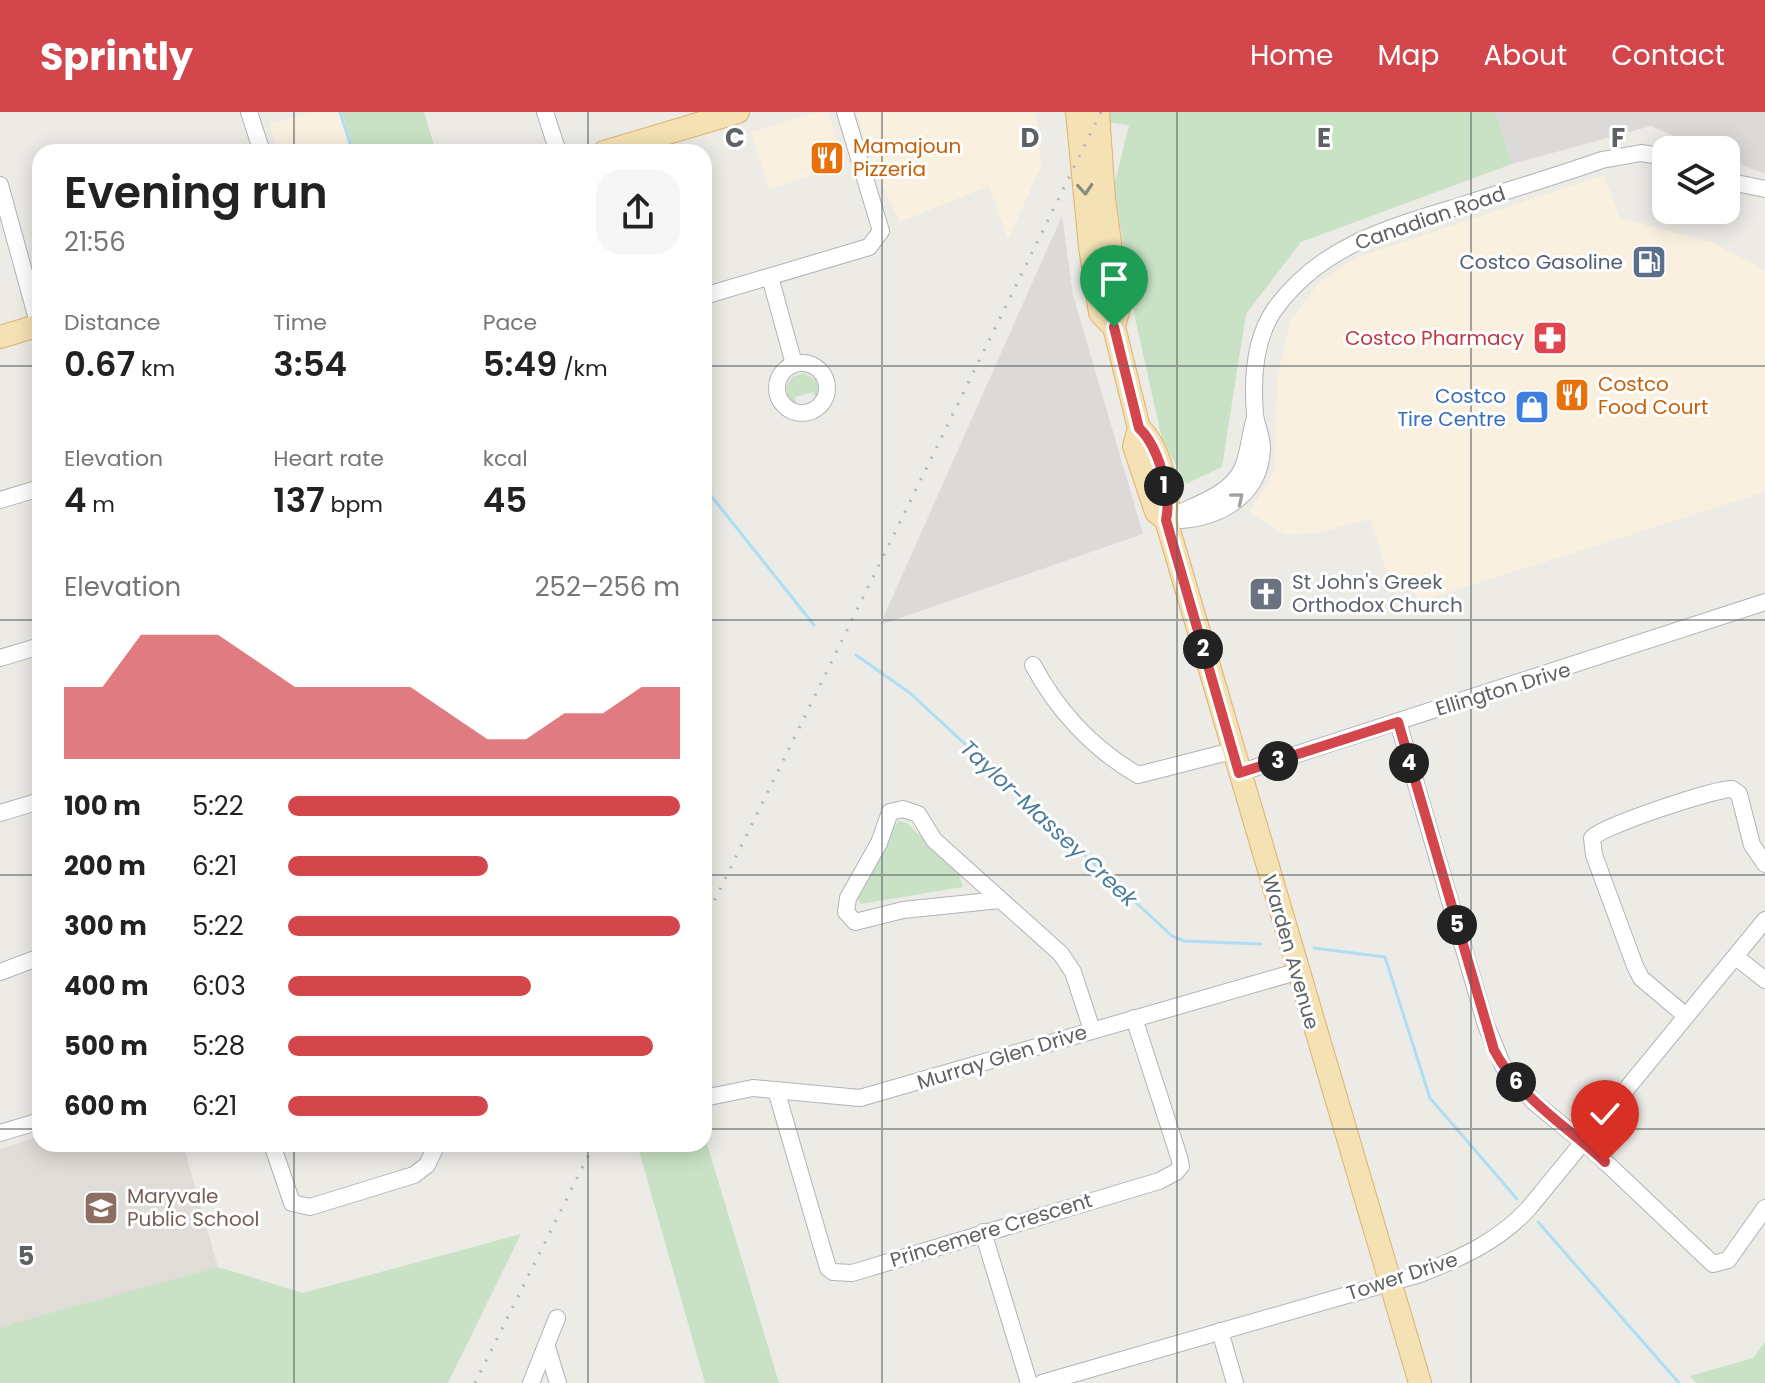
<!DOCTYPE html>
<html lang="en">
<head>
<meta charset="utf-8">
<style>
  body { margin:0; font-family:Poppins,sans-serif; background:#f6f6f6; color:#222; height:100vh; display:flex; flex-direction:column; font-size:30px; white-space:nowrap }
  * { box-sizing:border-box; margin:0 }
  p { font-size:26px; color:#767676 }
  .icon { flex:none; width:44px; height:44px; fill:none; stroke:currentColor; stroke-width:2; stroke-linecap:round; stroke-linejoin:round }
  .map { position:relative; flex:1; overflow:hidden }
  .side { position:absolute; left:32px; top:32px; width:680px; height:1008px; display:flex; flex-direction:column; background:#fff; border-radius:24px; box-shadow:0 4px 20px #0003 }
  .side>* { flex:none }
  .fabs { position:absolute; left:1652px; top:24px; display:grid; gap:16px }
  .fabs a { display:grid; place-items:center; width:88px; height:88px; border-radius:16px; background:#fff; box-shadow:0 4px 20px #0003; font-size:40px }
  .pin { position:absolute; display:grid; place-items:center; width:68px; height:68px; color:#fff; margin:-82px -34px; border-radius:50% 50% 50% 0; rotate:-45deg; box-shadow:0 0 8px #0007 }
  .pin .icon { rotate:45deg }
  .km { position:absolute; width:40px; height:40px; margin:-20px; border-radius:50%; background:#222; color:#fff; font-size:22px; line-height:40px; text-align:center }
  .round { display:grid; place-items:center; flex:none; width:84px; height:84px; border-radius:24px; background:#f6f6f6 }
  .head { display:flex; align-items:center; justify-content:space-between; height:136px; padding:0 32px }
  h1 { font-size:44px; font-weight:600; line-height:60px }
  .figures { display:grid; grid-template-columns:repeat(3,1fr); gap:12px; height:136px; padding:8px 32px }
  .figures div { display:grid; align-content:center }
  .figures b { font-size:34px; font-weight:600 }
  .figures small { font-size:22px; font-weight:400 }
  .figures p { font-size:22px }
  .chart { height:224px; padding:16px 32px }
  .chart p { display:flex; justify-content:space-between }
  .chart svg { width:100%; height:144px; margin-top:8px; fill:#d3464c; opacity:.7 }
  ul { padding:0 32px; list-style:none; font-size:26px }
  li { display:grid; grid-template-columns:128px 96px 1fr; align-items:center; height:60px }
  li i { height:20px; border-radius:10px; background:#d3464c }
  header { display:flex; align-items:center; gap:48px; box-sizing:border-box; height:112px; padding:0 40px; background:#d3464c; color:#fff }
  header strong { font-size:38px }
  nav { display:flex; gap:44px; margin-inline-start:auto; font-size:28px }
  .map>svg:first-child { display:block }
  .commercial { fill:#f9f0df }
  .industrial { fill:#dcdad8 }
  .education { fill:#e0dcd7 }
  .green { fill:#c9e2c5 }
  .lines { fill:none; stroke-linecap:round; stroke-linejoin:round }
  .stream { stroke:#afdef4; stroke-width:3 }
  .minor-casing { stroke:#b1b3b6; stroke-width:18 }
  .major-casing { stroke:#dfb26d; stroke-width:24 }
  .minor { stroke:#fff; stroke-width:16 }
  .major { stroke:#f5e2b4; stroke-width:22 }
  .rail { stroke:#b3b4b4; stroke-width:3; stroke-dasharray:2 10; stroke-linecap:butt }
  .oneway { stroke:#8b887c }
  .oneway2 { stroke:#9ea0a2 }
  .route-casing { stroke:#fff; stroke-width:16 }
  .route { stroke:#d3464c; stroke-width:10 }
  .grid { fill:none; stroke:#5d6164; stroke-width:2; stroke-opacity:0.55 }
  .labels { text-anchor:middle; stroke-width:6; stroke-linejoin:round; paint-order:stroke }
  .food-label { font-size:20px; fill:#c56008; stroke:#fff; text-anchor:start }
  .street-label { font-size:20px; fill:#5d6164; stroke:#fff }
  .service-label { font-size:20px; fill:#4e5e75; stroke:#fff; text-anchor:end }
  .health-label { font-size:20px; fill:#be3a42; stroke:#fff; text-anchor:end }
  .shop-label { font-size:20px; fill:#366cbe; stroke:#fff; text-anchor:end }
  .worship-label { font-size:20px; fill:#5b616d; stroke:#fff; text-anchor:start }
  .education-label { font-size:20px; fill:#785e54; stroke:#fff; text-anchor:start }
  .water-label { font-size:22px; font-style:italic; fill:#4b7c9c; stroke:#fff }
  .grid-label { font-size:26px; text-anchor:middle; font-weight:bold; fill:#5d6164; stroke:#fff; stroke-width:6; stroke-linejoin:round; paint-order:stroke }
</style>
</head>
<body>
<header>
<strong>Sprintly</strong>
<nav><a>Home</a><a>Map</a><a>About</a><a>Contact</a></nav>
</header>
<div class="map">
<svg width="1765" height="1271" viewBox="0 0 1765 1271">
  <rect width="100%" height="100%" fill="#edebe6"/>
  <g class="commercial">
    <path d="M311 0H342L354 40H278L270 12Z"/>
    <path d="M817 0H828L844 54 769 77 751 20Z"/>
    <path d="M857 0H1036L1041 55 1008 128 989 74 900 110 869 46Z"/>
    <path d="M1604 63 1620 106 1711 130 1765 158V380L1418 490 1412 472 1389 468 1371 407 1317 421 1285 423 1249 400 1275 359 1277 266 1290 210 1318 172 1357 145Z"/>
  </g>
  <g class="industrial">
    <path d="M1496 0H1765V62L1726 46V38H1707L1651 14 1512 52Z"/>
    <path d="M1062 104 1073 183 1143 422 880 513Z"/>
  </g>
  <path class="education" d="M40 1024V1032H183L218 1155 0 1218V1037Z"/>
  <g class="green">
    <path d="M342 0H424L436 40H354Z"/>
    <path d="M1108 0H1496L1512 52 1301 130 1246 202 1222 355 1186 372 1162 327 1135 206 1114 74 1129 13 1103 10Z"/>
    <path d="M804 261 816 268 819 280 816 288 813 280 795 285 797 294 788 287 786 275 792 265Z"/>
    <path d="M899 709 907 711 959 762 963 775 861 792 858 787C864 775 893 713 899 709Z"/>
    <path d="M704 1022 779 1271H705L637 1032H704Z"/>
    <path d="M521 1122 448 1271H0V1217L15 1211 218 1155 303 1181Z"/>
    <path d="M1765 1230V1271H1697L1690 1264 1753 1246Z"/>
  </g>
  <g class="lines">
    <g class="stream">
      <path d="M340 0 353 40"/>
      <path d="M704 375 814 513"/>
      <path d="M856 543 910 581 1172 824 1184 829 1261 832"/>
      <path d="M1314 836 1385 845 1430 986 1517 1087"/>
      <path d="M1538 1110 1679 1271"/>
    </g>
    <g class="minor-casing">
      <g id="minor">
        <path d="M249 0 262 40"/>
        <path d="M545 0 558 40"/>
        <path d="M1726 69 1765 77"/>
        <path d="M0 73 39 214"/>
        <path d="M770 165 794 252"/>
        <path d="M704 184 869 135 881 119 845 0"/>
        <circle cx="802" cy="276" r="25"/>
        <path d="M0 388 40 376"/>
        <path d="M1167 407C1193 393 1231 384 1243 355 1249 340 1250 322 1255 306"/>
        <path d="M1166 408C1211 410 1259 389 1262 338 1263 326 1256 314 1255 302 1252 266 1254 227 1275 197 1321 133 1391 115 1463 93 1509 78 1556 64 1602 48L1641 41 1666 45"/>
        <path d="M0 546 40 534"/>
        <path d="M1033 553C1057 598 1093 637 1138 663L1232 639"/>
        <path d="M1398 610 1486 913 1503 954 1534 990 1596 1041 1713 1152 1728 1148 1765 1096"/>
        <path d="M1239 661 1765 490"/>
        <path d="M0 701 40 689"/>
        <path d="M1000 788 903 798 855 810 846 800 848 786 879 731 890 700 903 697 918 702 934 728 1061 842 1073 860 1092 918"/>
        <path d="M1736 845 1765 868"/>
        <path d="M0 860 40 845"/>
        <path d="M1686 904 1641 866 1635 854 1594 743 1592 726C1602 714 1714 677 1732 677L1739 682 1752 733 1765 752"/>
        <path d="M776 978 828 1156 833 1160 852 1161 1159 1069 1176 1060 1181 1054 1179 1045 1134 906"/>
        <path d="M704 986 753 976 860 986 1296 860"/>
        <path d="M0 1021 40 1009"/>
        <path d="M272 1032 292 1091 310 1095 414 1063 427 1053 437 1032"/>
        <path d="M983 1120 1029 1271"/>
        <path d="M1220 1219 1235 1271"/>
        <path d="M547 1235 558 1271"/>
        <path d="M531 1271 557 1206"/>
        <path d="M1042 1271 1420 1162C1461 1146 1499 1129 1529 1096L1765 808"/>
      </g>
    </g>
    <g class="major-casing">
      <g id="major">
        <path d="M1077 0 1090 135 1100 201 1114 215"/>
        <path d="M1098 0 1104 87 1119 196 1114 215 1139 316 1134 334 1156 400 1166 408"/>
        <path d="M604 40 738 0"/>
        <path d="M0 225 40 213"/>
        <path d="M1139 316C1159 334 1172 381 1166 408L1420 1271"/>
      </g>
    </g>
    <use href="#minor" class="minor"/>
    <use href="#major" class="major"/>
    <g class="rail">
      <path d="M704 810 1101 0"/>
      <path d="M475 1271 594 1032"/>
    </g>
  </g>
  <defs><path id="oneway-chevron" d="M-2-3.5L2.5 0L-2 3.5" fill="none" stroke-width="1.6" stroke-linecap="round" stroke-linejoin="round" transform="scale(2)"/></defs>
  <use class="oneway" href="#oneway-chevron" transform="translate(1085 77) rotate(86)"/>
  <use class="oneway2" href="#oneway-chevron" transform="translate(1238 386) rotate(-39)"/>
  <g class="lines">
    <g class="route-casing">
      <path id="route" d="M1114 215 1139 316C1158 334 1172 381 1166 408L1239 661 1398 610 1494 938C1520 987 1567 1014 1605 1050"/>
    </g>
    <use href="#route" class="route"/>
  </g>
  <path class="grid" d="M294 0V40M588 0V40M882 0V1271M1177 0V1271M1471 0V1271M0 254H40M704 254H1765M0 508H40M704 508H1765M0 763H40M704 763H1765M0 1017H40M704 1017H1765M294 1032V1271M588 1032V1271"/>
  <defs>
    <g id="restaurant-square" transform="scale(1.8)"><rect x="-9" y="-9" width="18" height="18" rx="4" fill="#e8710a" stroke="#fff"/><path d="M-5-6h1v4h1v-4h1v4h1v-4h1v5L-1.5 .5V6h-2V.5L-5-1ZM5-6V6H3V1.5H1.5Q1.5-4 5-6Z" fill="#fff"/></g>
    <g id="fuel-square" transform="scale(1.8)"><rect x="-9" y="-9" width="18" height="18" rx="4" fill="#5c6f8a" stroke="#fff"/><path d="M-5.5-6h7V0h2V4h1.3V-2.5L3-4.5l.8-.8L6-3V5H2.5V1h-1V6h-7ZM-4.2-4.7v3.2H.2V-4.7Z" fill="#fff"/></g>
    <g id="pharmacy-square" transform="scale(1.8)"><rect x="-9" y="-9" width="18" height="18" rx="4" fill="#e0444e" stroke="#fff"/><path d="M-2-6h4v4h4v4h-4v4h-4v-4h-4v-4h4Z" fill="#fff"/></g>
    <g id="shop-square" transform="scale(1.8)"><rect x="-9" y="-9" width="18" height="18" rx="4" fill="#3f7fe0" stroke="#fff"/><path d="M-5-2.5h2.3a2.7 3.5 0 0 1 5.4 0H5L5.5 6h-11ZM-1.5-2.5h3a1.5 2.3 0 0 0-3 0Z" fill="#fff"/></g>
    <g id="church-square" transform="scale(1.8)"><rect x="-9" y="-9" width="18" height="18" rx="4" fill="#6b7280" stroke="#fff"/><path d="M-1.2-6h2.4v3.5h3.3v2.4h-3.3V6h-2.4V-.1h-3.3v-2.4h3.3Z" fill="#fff"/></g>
    <g id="school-square" transform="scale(1.8)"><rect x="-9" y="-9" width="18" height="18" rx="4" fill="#8d6e63" stroke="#fff"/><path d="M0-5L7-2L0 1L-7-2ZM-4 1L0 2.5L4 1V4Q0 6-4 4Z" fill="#fff"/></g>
  </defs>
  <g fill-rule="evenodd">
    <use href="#restaurant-square" x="827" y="46"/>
    <use href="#fuel-square" x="1649" y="150"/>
    <use href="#pharmacy-square" x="1550" y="226"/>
    <use href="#restaurant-square" x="1572" y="283"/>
    <use href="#shop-square" x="1532" y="295"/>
    <use href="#church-square" x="1266" y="482"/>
    <use href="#school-square" x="101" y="1096"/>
  </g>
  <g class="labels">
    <g class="food-label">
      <text x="853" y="41">Mamajoun<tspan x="853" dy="23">Pizzeria</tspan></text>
      <text x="1598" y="279">Costco<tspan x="1598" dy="23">Food Court</tspan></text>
    </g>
    <g class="street-label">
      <text transform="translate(1430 106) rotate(-19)" y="7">Canadian Road</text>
      <text transform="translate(1503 577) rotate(-17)" y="7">Ellington Drive</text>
      <text transform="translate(1291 840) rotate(74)" y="7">Warden Avenue</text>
      <text transform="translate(1002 945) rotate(-17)" y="7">Murray Glen Drive</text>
      <text transform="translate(991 1118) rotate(-17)" y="7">Princemere Crescent</text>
      <text transform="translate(1402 1164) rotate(-18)" y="7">Tower Drive</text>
    </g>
    <g class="service-label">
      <text x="1623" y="157">Costco Gasoline</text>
    </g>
    <g class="health-label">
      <text x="1524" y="233">Costco Pharmacy</text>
    </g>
    <g class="shop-label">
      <text x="1506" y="291">Costco<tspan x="1506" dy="23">Tire Centre</tspan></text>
    </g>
    <g class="worship-label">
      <text x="1292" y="477">St John's Greek<tspan x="1292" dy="23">Orthodox Church</tspan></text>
    </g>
    <g class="education-label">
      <text x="127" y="1091">Maryvale<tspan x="127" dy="23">Public School</tspan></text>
    </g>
    <g class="water-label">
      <text transform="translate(1049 711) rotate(43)" y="8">Taylor-Massey Creek</text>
    </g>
  </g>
  <g class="grid-label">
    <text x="735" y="35">C</text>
    <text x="1030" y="35">D</text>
    <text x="1324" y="35">E</text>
    <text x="1618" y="35">F</text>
    <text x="26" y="1153">5</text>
  </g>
</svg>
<div class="fabs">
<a><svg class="icon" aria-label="layers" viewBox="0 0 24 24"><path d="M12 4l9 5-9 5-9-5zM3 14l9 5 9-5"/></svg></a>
</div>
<div class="pin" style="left:1114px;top:215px;background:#1e9e55"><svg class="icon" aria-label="arrive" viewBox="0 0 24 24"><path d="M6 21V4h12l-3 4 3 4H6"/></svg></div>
<div class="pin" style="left:1605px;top:1050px;background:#d93025"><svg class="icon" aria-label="check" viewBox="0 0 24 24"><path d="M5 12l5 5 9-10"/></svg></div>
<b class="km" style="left:1164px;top:374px">1</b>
<b class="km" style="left:1203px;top:537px">2</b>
<b class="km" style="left:1278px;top:649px">3</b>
<b class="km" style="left:1409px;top:651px">4</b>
<b class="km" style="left:1457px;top:813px">5</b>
<b class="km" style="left:1516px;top:970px">6</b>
<section class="side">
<div class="head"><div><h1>Evening run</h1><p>21:56</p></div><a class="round"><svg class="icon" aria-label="share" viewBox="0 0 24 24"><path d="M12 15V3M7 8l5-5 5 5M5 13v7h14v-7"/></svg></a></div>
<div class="figures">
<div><p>Distance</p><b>0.67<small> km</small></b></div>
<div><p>Time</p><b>3:54</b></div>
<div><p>Pace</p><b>5:49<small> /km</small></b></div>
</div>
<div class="figures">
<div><p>Elevation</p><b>4<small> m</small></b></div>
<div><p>Heart rate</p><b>137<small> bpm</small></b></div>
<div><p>kcal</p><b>45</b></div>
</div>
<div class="chart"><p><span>Elevation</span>252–256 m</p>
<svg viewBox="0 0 160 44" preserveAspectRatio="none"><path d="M0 44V22L10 22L20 6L30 6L40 6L50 14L60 22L70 22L80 22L90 22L100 30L110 38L120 38L130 30L140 30L150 22L160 22V44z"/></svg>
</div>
<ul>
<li><b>100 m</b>5:22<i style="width:100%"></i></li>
<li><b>200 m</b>6:21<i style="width:51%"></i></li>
<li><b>300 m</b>5:22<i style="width:100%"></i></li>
<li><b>400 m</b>6:03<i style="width:62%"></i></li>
<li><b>500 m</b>5:28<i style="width:93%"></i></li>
<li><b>600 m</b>6:21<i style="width:51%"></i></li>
</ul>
</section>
</div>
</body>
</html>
